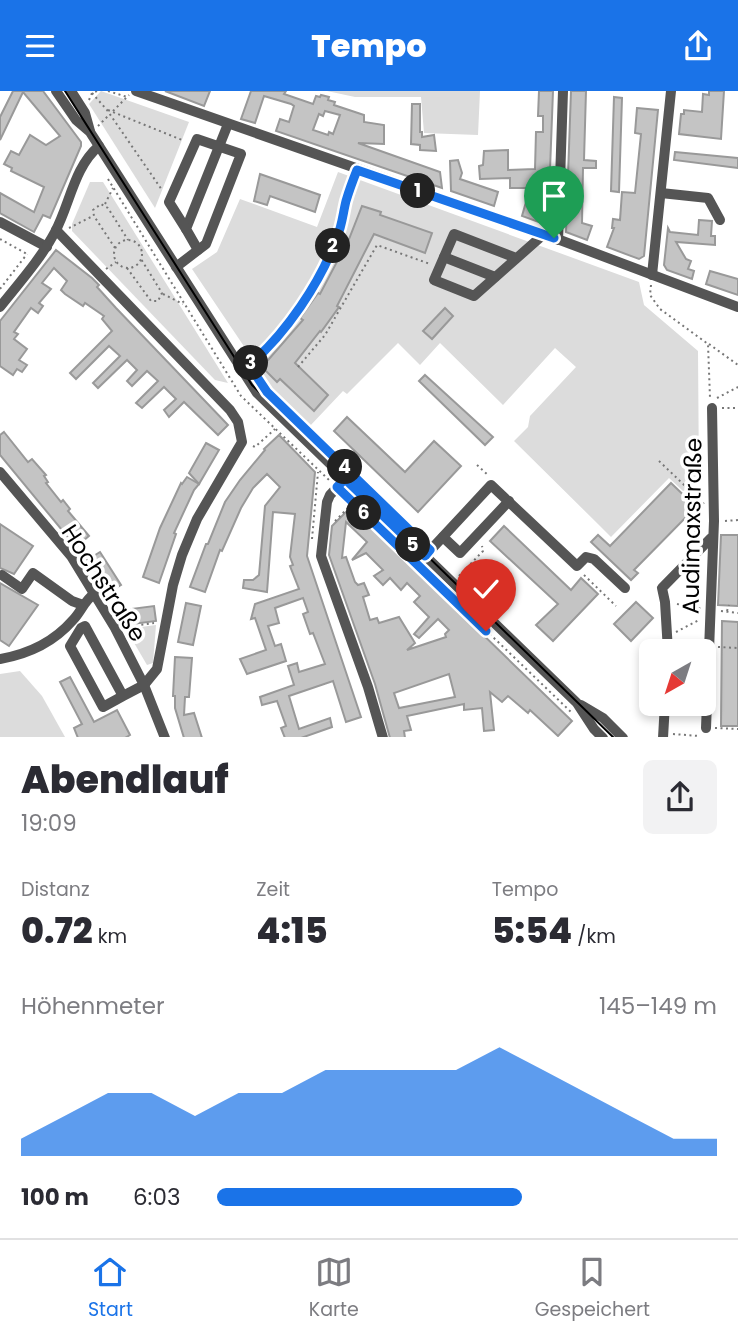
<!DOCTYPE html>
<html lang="de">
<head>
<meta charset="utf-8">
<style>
  body { margin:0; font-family:Poppins,sans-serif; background:#f2f2f3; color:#2b2b33; height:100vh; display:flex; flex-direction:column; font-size:26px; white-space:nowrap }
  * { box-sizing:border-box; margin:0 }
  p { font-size:23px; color:#7c7c81 }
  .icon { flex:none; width:38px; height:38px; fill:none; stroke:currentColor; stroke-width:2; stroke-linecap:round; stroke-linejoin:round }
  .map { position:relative; height:646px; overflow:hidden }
  .panel { display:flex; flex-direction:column; background:#fff; flex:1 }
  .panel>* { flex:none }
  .needle { width:46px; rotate:219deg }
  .controls { position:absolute; left:639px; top:548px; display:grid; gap:14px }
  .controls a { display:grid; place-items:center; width:77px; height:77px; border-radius:10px; background:#fff; box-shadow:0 4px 10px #0003; font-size:35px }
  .pin { position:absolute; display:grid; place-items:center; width:60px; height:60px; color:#fff; margin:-72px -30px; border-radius:50% 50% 50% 0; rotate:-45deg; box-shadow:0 0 7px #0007 }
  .pin .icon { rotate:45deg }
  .km { position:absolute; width:35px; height:35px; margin:-18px; border-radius:50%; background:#222; color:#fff; font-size:19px; line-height:35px; text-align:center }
  .round { display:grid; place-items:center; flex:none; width:74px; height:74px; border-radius:10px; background:#f2f2f3 }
  .headline { display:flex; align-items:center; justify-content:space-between; height:119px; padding:0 21px }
  h1 { font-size:38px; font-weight:800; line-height:52px }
  .stats { display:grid; grid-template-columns:repeat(3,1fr); gap:10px; height:119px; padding:7px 21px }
  .stats div { display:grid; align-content:center }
  .stats b { font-size:35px; font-weight:800 }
  .stats small { font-size:19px; font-weight:400 }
  .stats p { font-size:19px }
  .chart { height:196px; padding:14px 21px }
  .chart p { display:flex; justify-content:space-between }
  .chart svg { width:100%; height:126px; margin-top:7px; fill:#1a73e8; opacity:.7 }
  ul { padding:0 21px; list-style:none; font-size:23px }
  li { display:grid; grid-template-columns:112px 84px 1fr; align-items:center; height:52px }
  li i { height:18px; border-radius:9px; background:#1a73e8 }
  header { display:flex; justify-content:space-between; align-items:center; height:91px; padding:0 21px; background:#1a73e8; color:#fff; font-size:32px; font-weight:800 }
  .dock { display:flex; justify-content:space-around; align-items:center; height:98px; border-top:2px solid #e1e1e2; background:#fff; font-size:19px; color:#7c7c81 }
  .dock a { display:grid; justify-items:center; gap:4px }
  .dock .selected { color:#1a73e8 }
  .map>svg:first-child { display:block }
  .green { fill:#dcdcdc }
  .building { fill:#c4c4c4; stroke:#999; stroke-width:2; fill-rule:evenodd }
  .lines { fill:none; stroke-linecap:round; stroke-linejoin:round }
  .path { stroke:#777; stroke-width:2; stroke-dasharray:2 3.5; stroke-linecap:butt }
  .minor { stroke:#555; stroke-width:10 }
  .tram { stroke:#000; stroke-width:2 }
  .route-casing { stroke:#fff; stroke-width:14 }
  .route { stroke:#1a73e8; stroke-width:9 }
  .labels { text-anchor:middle; stroke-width:7; stroke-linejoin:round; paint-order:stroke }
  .street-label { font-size:23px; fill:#000; stroke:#fff }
</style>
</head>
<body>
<header><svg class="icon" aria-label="menu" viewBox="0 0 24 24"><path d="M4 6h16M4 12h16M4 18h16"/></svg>Tempo<svg class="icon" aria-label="share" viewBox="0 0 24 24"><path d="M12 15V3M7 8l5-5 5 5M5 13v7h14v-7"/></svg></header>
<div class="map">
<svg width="738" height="647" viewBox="0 0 738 647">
  <rect width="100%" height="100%" fill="#fff"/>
  <g class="green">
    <path d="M101 0 189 31 155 117 89 13Z"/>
    <path d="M327 0H480L478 44 424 42 421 6H355Z"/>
    <path d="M338 81 639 191 644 214 698 260 699 393 683 400 669 387 611 446 600 435 514 350 528 336 530 325 576 276 555 257 503 314 440 252 420 274 398 252 347 303 343 300 309 336 280 309 192 178 217 161 240 108 317 136Z"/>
    <path d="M90 91H103L228 292 215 289 72 140V133Z"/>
    <path d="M156 534 153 572 147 574 126 538Z"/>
    <path d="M20 580 42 605 65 646H0V583Z"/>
  </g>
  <g class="building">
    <path d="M13 0H43L81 51V55L50 127 43 124 34 141 0 122V102L34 121 44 96 11 80 12 77 4 73 11 60 19 64 30 44 46 54 60 45 23 1 0 49V26Z"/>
    <path d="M165 0H210L204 15Z"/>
    <path d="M251 0H286L284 3 313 13 316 5 320 6 321 4 329 6 328 9 335 11 334 14 364 24V31L384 34V53L358 52 440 81 442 97 276 40 280 28 289 31 294 15 291 13 264 5 255 32 241 28ZM325 20 340 24 333 43 329 41 328 44 313 39 319 23 323 25Z"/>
    <path d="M539 0H553L548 131 544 133 522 125 530 97H510V87L480 88 479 75 483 74 484 60 508 59V79L535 78 536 41H543V25H538Z"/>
    <path d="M571 0H586L584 69 596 70V77H583L582 132 592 135 587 149 566 141Z"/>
    <path d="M709 0H724L721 48 679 43 681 23H684V19L702 21 703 3 709 4Z"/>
    <path d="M614 6 622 7 619 101 611 100Z"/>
    <path d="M412 13H420V41H422V46L434 44 436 60 420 59V54L411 53Z"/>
    <path d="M637 17 658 19 644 165 639 168 607 156 614 137H612L613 128 620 129 622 101 635 102 641 43 635 42Z"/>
    <path d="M675 61 738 67V77L674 69Z"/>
    <path d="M458 69 462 82 460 88 498 101 494 115 451 100 450 70Z"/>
    <path d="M260 83 320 104 315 121 270 105 267 114 254 110Z"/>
    <path d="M362 115 381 121 380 124 432 142 425 162 374 143 337 215 339 216 321 241 320 240 295 272 328 304 314 320 280 288 277 291 262 276 303 229 300 227 318 202 320 203 349 148Z"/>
    <path d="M699 129 712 130 711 145H715V154L676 151 686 168 691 170 688 178 694 180 692 188 667 179 664 174 668 137 670 141 698 144Z"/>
    <path d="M56 159 92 187 99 194 97 196 116 217 228 334 218 344 184 311 169 326 164 319 176 308 164 296 142 317 136 312 158 290 147 280 132 295 127 290 137 279 127 269 98 297 93 292 120 265 109 255 76 288 70 282 112 240 102 228 104 225 85 212 83 215 65 203 61 199 67 190 54 177 42 192 51 198 39 212 43 215 38 222 31 217 14 241 18 243 14 248 27 258 19 269 27 274 22 281 17 278 13 284 0 275V230Z"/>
    <path d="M710 180 738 188V204L706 193Z"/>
    <path d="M445 217 453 225 432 248 423 240Z"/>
    <path d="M425 284 493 346 485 354 419 290Z"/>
    <path d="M347 326 405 381 434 350 461 375 418 421 334 340Z"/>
    <path d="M4 341 28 371 32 368 46 384 44 385 48 391 46 392 61 411 63 409 70 418 68 420 89 445 76 456 0 364V344Z"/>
    <path d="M279 344 315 381 307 465 361 626 346 631 333 590 289 605 299 638 330 627 332 636 301 647H285L281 637 286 635 277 610 262 614 260 606 294 594 288 575 297 572 299 581 325 573 313 542 310 543 303 523 308 521 303 507 275 517 279 532 268 535 275 555 281 553 286 570 247 583 240 568 266 559 255 527 251 528 255 513 299 498 290 475 293 474 290 466 295 423 273 421 267 501 243 497 244 489H253L259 484 265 415 280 396 267 383 253 397 241 417 222 460 220 459 205 501 190 496 206 453H208L225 411 240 389 265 359 264 358Z"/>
    <path d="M206 352 219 359 199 393 189 382Z"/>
    <path d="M187 386 199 393 194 399 174 442 176 443 159 492 143 486 160 437 181 392 182 393Z"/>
    <path d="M671 392 696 416 634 479 638 482 631 489 591 451 598 444 610 455Z"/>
    <path d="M351 416 572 630 558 645 530 619 528 622 508 605 502 611 490 601 494 639 484 640 482 617 464 619V613L407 625 411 639 404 640 405 647H390L375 593 329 464 332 435ZM346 431 367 451 352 469 366 462 383 479 374 485 383 494 390 487 401 499 407 492 420 505 414 511 429 526 414 543 419 547 438 528 449 539 445 543 446 546 407 559 415 552 399 526 379 532 377 527 370 529 363 506 369 504 364 492 358 494 355 491 346 466 342 467ZM449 583 455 606 399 617 394 602Z"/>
    <path d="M0 433 33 455 14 483 0 477Z"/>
    <path d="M504 435 571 499 581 487 598 503 553 550 536 534 558 513 490 450Z"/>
    <path d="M721 444H738V515L718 514Z"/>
    <path d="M100 461 121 494 108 502 87 469Z"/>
    <path d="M0 492 38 514 9 555 0 549Z"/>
    <path d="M636 511 653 527 631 550 614 533Z"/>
    <path d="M186 512 201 515 193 554 178 551Z"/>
    <path d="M154 515 156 530 125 534 123 519Z"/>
    <path d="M722 530 738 531V635H721Z"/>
    <path d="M175 566 192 567 189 606H185L184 624 194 622 202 647H184L175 617V605H173Z"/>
    <path d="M70 586 94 631 117 619 130 644 125 647H78L74 637 82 633 60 591Z"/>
  </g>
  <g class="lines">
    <g class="path">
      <path d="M108 0 127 6"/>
      <path d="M92 2 107 19 162 99"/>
      <path d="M89 9 92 2 97 0"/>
      <path d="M108 19 182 49"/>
      <path d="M113 20 129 4"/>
      <path d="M98 35 109 24"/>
      <path d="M108 88 241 305 329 389"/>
      <path d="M105 113 113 97"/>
      <path d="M69 137 93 125"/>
      <path d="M0 148 27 163"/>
      <circle cx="128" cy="163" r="14"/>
      <path d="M115 157 94 125 93 119 101 113 108 117 128 149"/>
      <path d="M127 177 151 210H158L162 202 141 168"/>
      <path d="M106 178 116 171"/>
      <path d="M651 194 650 204 660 218 708 253 710 307"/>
      <path d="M0 198 27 163"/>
      <path d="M163 203 183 213"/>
      <path d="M709 253 738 274"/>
      <path d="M250 273C288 241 330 179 342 130"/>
      <path d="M298 276 325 244 377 154 430 173"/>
      <path d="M717 307 738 296"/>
      <path d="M722 317H738"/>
      <path d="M253 355 255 356 275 338"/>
      <path d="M659 370 704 413"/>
      <path d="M477 374 489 385"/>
      <path d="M343 402 571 621"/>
      <path d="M335 430 353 412"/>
      <path d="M725 430 738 429"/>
      <path d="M701 444 692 437 703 415"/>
      <path d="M312 448 318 381"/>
      <path d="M584 484 616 515"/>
      <path d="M459 485 483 460 482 455"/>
      <path d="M677 513 702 518"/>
      <path d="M721 520 738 522"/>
      <path d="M727 520 729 514"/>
      <path d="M125 536 154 532"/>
      <path d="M676 541 699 529"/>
      <path d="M718 556 738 557"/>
      <path d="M715 637 738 638"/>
      <path d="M673 643 699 645"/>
    </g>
    <g class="minor">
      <path d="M56 0 76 29 90 41 99 55 257 302 577 612 594 638 603 647"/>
      <path d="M71 0 85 22 90 40"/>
      <path d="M136 0 544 143 738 216"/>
      <path d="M661 102 708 107 720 129"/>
      <path d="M344 120 357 79"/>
      <path d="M0 131 47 156"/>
      <path d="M56 139 230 319 238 331 242 351 197 428 182 464 173 494 157 578 144 594 123 605 85 535 81 537 70 555 103 616 123 605"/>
      <path d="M558 149 563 0"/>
      <path d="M198 159 186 138 228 33"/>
      <path d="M444 166 495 186"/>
      <path d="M516 167 454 143 434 189 474 205 544 143"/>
      <path d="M176 176 206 153 241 63 197 48 169 111 186 138"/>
      <path d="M652 184 671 0"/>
      <path d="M0 216C19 192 40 169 55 141 70 113 74 76 99 55"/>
      <path d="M0 381 71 465 115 537 144 594 165 647"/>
      <path d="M345 388 330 404 327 411 321 465 368 596 383 647"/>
      <path d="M443 446 460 462 509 410"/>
      <path d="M425 465 491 394 577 475 586 466 594 468 625 497"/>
      <path d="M2 484 22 498 33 482 72 510 83 514"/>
      <path d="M668 560 665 511 662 497 711 447"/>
      <path d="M0 568C29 563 53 552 73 529 81 521 84 510 94 503"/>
      <path d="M581 614 603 627 623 647"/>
      <path d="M706 637 714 430 712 317"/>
      <path d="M663 647 665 612"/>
    </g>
    <path class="tram" d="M65 0 252 294 614 647"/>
  </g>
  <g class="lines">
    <g class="route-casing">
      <path id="route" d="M486 540 337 396 345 388 425 465 430 459 267 301 249 274C285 244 321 191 337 146 342 135 343 122 346 110 349 100 353 89 357 79L554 147"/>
    </g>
    <use href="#route" class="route"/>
  </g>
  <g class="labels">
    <g class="street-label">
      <text transform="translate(692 435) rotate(-89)" y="8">Audimaxstraße</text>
      <text transform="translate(104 492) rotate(57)" y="8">Hochstraße</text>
    </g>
  </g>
</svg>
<div class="controls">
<a><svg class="needle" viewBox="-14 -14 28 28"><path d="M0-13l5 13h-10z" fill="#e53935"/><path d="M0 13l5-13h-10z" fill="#7c7c81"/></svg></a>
</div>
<div class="pin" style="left:554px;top:147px;background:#1e9e55"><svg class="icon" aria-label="arrive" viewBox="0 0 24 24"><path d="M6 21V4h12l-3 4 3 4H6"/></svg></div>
<div class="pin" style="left:486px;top:540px;background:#d93025"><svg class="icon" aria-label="check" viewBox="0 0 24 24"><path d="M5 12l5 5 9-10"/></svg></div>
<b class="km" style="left:418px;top:100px">1</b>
<b class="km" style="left:333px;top:155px">2</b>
<b class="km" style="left:251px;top:272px">3</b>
<b class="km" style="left:345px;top:376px">4</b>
<b class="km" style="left:413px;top:454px">5</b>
<b class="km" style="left:364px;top:422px">6</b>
</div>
<section class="panel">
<div class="headline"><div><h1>Abendlauf</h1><p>19:09</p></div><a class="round"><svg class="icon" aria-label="share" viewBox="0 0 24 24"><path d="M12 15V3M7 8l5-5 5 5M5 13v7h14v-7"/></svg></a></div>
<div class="stats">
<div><p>Distanz</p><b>0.72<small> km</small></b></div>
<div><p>Zeit</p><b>4:15</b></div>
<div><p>Tempo</p><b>5:54<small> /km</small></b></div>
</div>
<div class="chart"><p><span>Höhenmeter</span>145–149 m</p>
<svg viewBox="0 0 160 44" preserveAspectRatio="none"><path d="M0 44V38L10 30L20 22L30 22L40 30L50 22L60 22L70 14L80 14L90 14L100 14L110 6L120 14L130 22L140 30L150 38L160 38V44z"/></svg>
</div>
<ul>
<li><b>100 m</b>6:03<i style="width:61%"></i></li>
</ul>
</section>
<nav class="dock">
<a class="selected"><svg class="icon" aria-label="home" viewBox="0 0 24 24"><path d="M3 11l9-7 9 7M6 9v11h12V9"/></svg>Start</a>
<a><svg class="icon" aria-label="map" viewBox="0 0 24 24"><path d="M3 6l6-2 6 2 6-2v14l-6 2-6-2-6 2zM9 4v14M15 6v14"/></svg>Karte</a>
<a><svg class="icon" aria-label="saved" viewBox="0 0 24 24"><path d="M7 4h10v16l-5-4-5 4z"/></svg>Gespeichert</a>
</nav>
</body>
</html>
